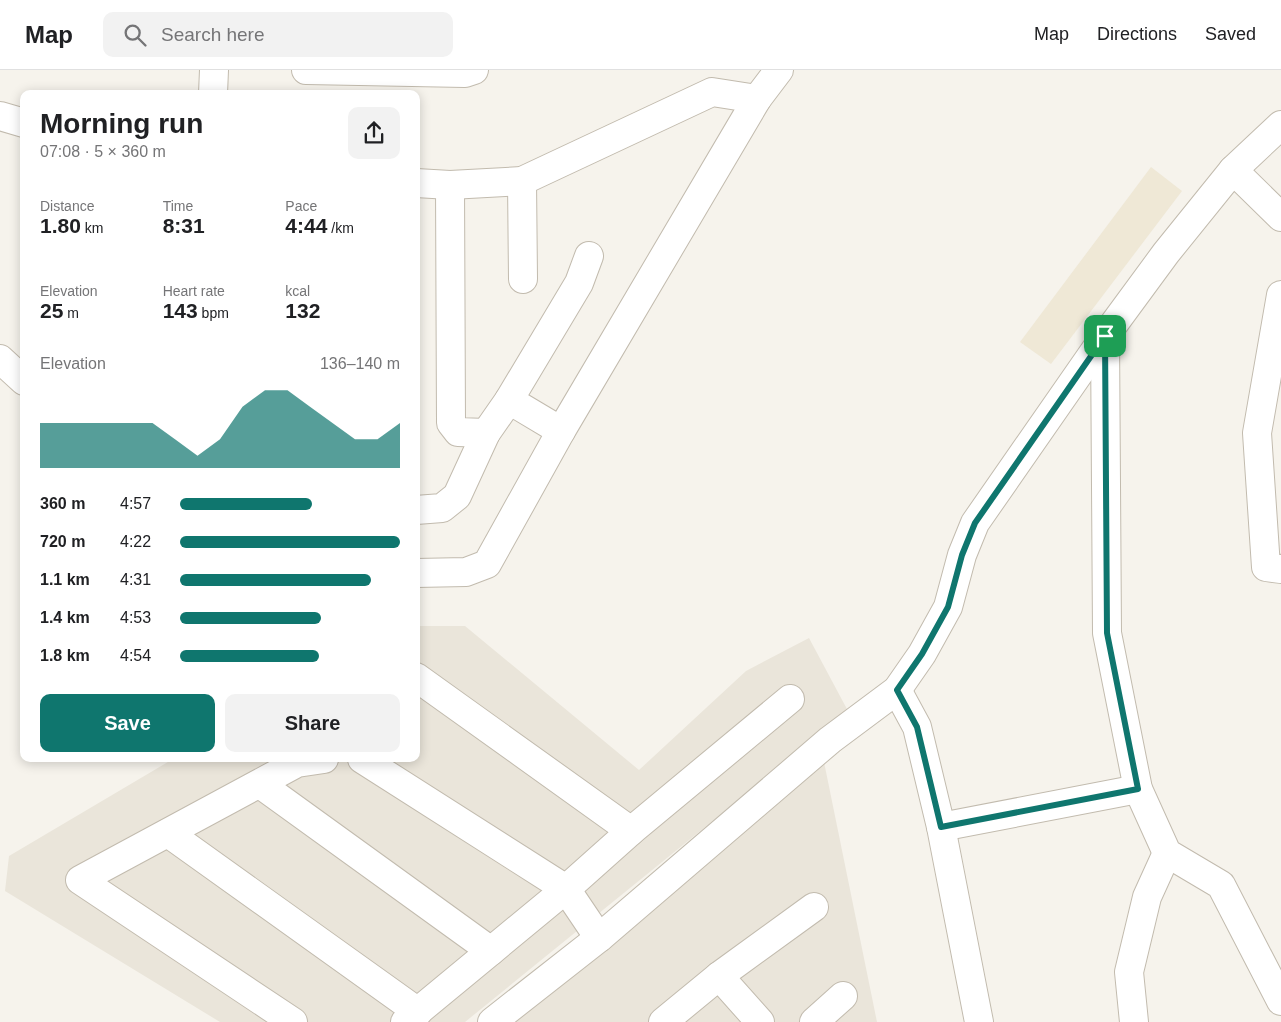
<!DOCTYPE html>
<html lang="en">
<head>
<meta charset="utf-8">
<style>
  body { margin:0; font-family:Helvetica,sans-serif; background:#f2f2f2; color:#202124; height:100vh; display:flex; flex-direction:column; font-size:19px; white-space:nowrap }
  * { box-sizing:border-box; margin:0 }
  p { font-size:16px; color:#757577 }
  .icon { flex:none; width:28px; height:28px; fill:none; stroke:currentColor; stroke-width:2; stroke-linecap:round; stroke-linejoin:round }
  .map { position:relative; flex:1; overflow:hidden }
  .sheet { position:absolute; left:20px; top:20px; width:400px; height:672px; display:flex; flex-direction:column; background:#fff; border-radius:10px; box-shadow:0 2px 12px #0003 }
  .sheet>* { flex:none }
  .pin { position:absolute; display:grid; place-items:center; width:42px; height:42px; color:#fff; margin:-21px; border-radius:10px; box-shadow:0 2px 8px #0006 }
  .round { display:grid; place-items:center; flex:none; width:52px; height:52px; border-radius:10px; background:#f2f2f2 }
  .overview { display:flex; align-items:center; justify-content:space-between; height:85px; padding:0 20px }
  h1 { font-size:28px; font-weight:700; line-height:38px }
  .stats { display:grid; grid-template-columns:repeat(3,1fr); gap:8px; height:85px; padding:5px 20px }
  .stats div { display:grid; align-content:center }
  .stats b { font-size:21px; font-weight:700 }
  .stats small { font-size:14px; font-weight:400 }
  .stats p { font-size:14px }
  .chart { height:140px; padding:10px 20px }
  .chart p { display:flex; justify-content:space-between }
  .chart svg { width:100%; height:90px; margin-top:5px; fill:#0f766e; opacity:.7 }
  .button { display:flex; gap:10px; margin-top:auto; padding:10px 20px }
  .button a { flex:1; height:58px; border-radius:10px; background:#0f766e; color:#fff; font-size:20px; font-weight:700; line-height:58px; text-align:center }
  .button a+a { background:#f2f2f2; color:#202124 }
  ul { padding:0 20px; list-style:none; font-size:16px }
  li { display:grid; grid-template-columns:80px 60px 1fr; align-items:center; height:38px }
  li i { height:12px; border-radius:6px; background:#0f766e }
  header { display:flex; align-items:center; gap:30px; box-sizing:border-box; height:70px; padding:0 25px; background:#fff; border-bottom:1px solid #e0e0e0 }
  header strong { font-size:24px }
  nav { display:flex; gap:28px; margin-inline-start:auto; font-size:18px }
  .search { width:350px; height:45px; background:#f2f2f2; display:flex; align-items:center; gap:12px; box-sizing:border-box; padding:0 18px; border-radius:10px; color:#757577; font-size:19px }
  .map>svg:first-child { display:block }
  .residential { fill:#eae5da }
  .education { fill:#efe8d6 }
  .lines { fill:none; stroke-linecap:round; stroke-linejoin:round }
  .minor-casing { stroke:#c2bbae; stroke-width:30 }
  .minor { stroke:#fff; stroke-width:28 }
  .route-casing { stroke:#fff; stroke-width:10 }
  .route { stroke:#0f766e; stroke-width:6 }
</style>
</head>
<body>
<header>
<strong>Map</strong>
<div class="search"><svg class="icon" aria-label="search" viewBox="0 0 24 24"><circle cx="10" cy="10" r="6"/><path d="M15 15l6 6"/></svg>Search here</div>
<nav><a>Map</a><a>Directions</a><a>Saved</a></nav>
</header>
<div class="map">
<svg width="1281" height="952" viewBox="0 0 1281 952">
  <rect width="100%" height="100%" fill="#f6f3ec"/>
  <g class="residential">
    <path d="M416 556H465L639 700 746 601 809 568 848 641 465 952H220L5 821 9 786 173 689H416Z"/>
    <path d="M824 692 877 952H509Z"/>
  </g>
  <path class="education" d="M1151 97 1182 121 1051 294 1020 272Z"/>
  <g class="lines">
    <g class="minor-casing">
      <g id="minor">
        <path d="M306 0 465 3 474 0"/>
        <path d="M213 24 214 0"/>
        <path d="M0 46 24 53"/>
        <path d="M1233 100 1281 147"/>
        <path d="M522 111 523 209"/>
        <path d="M416 113 450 115 522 111 712 22 757 29"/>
        <path d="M450 115 451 353 458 362 486 363"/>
        <path d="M1281 225 1257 363 1266 497 1281 499"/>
        <path d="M1105 266 1107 563 1138 719 1167 783 1221 815 1281 931"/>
        <path d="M0 289 24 311"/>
        <path d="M509 330 561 361"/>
        <path d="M416 440 442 438 457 426 486 363 509 330 579 213 589 186"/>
        <path d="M416 503 466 502 487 494 561 361 757 29 779 0"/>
        <path d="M416 607 631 761"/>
        <path d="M897 620 917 657 941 757 1138 719"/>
        <path d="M362 689 566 819 599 868"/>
        <path d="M260 714 491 881"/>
        <path d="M941 757 979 952"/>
        <path d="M168 763 418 942"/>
        <path d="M719 906 760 952"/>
        <path d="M293 952 80 810 297 693 324 689"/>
        <path d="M405 952 566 819 631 761 790 629"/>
        <path d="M492 952 599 868 830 670 897 620 922 584 948 537 962 485 975 453 1105 266 1166 183 1233 100 1281 55"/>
        <path d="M663 952 719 906 814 837"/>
        <path d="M814 952 843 926"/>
        <path d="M1134 952 1129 902 1147 827 1167 783"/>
      </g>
    </g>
    <use href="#minor" class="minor"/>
  </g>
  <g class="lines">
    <g class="route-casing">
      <path id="route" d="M1105 266 1107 563 1138 719 941 757 917 657 897 620 922 584 948 537 962 485 975 453Z"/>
    </g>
    <use href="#route" class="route"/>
  </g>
</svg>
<div class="pin" style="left:1105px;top:266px;background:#1e9e55"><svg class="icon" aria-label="arrive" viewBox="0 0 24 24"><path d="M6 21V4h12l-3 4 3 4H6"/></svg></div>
<section class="sheet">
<div class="overview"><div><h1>Morning run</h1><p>07:08 · 5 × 360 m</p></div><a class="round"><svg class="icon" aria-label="share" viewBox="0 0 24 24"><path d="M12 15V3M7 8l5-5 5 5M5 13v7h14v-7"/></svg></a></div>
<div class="stats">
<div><p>Distance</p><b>1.80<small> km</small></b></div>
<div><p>Time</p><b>8:31</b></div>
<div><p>Pace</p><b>4:44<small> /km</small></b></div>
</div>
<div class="stats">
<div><p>Elevation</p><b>25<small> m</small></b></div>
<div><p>Heart rate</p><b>143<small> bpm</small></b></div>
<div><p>kcal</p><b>132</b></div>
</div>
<div class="chart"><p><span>Elevation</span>136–140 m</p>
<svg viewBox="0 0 160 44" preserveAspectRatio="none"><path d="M0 44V22L10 22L20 22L30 22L40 22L50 22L60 30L70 38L80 30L90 14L100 6L110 6L120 14L130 22L140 30L150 30L160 22V44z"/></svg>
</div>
<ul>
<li><b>360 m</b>4:57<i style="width:60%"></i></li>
<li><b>720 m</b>4:22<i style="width:100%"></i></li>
<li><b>1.1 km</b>4:31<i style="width:87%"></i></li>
<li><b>1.4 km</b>4:53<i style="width:64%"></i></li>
<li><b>1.8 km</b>4:54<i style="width:63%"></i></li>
</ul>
<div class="button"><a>Save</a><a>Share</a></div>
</section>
</div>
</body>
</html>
